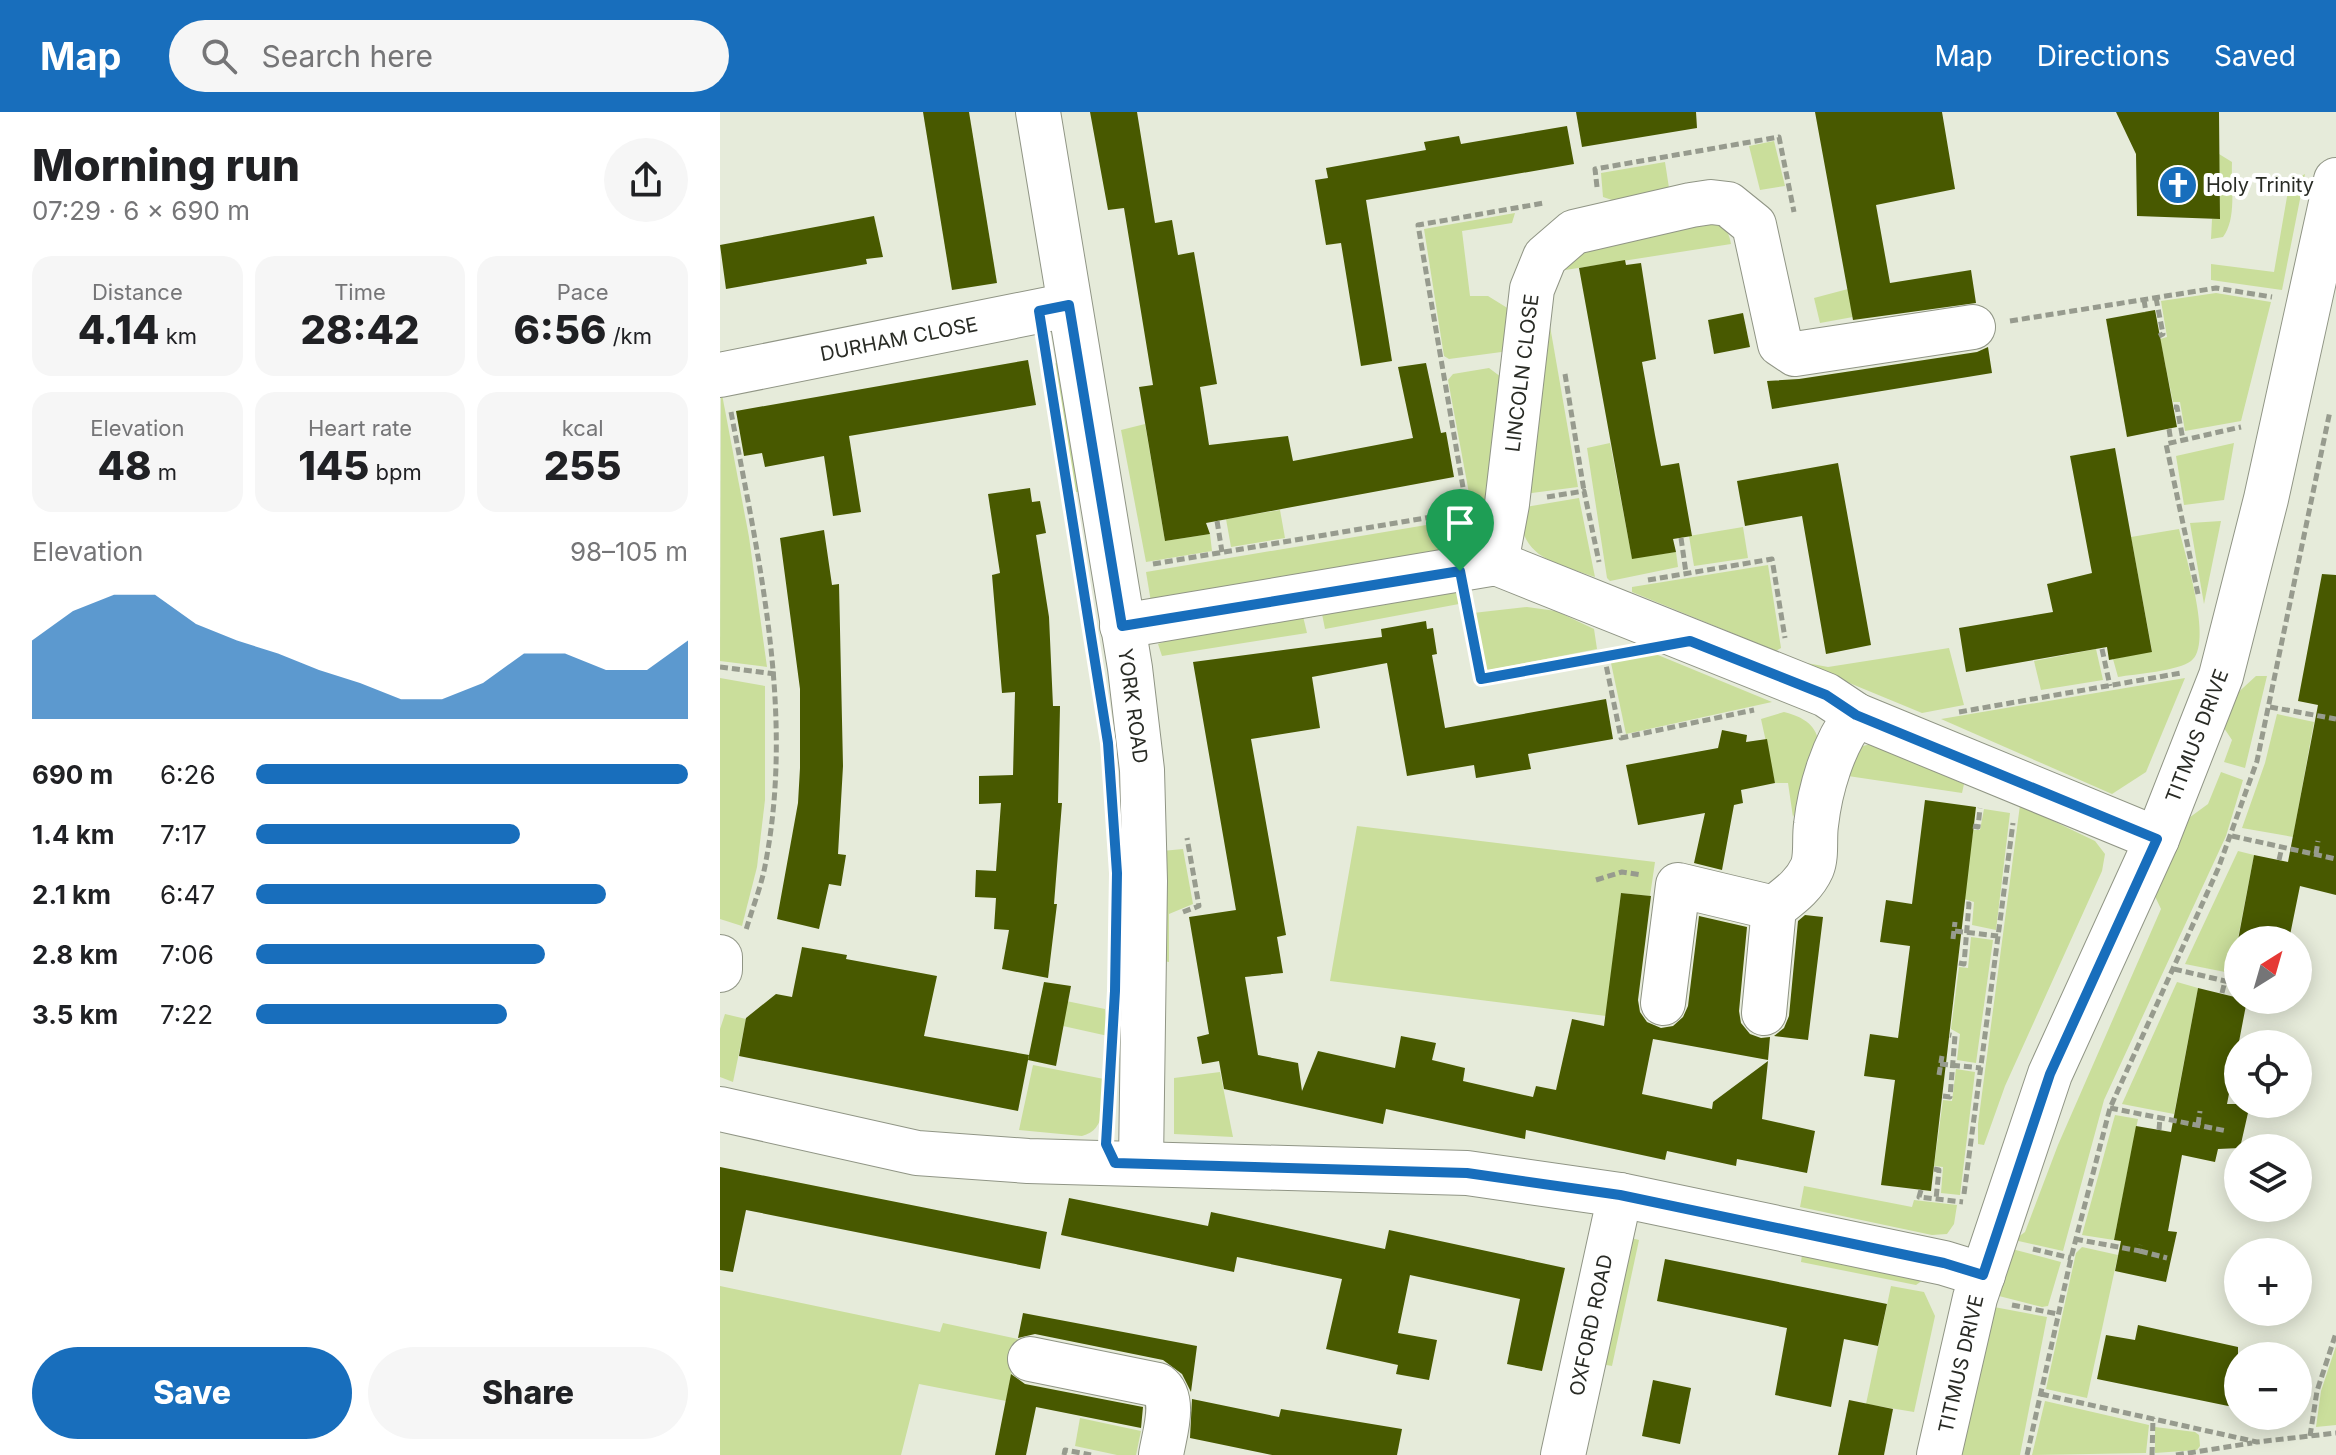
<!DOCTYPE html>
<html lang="en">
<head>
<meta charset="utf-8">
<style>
  body { margin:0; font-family:Inter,sans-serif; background:#f6f6f6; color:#202124; height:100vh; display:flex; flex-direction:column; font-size:30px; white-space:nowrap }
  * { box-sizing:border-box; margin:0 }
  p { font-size:26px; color:#757577 }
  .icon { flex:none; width:44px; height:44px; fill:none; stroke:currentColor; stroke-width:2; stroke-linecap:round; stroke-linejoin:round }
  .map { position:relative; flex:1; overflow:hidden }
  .drawer { display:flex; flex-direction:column; background:#fff; width:720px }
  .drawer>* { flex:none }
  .needle { width:52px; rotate:37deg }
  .buttons { position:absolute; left:1504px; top:814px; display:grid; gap:16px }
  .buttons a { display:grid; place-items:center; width:88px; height:88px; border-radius:50%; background:#fff; box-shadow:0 4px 20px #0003; font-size:40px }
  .pin { position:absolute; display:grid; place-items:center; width:68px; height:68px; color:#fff; margin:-82px -34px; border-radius:50% 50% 50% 0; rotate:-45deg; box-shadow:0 0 8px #0007 }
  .pin .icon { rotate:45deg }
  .round { display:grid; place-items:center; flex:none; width:84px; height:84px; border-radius:42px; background:#f6f6f6 }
  .overview { display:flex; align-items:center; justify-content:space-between; height:136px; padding:0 32px }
  h1 { font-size:44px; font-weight:800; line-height:60px }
  .figures { display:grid; grid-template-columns:repeat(3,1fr); gap:12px; height:136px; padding:8px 32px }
  .figures div { display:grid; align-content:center; border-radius:20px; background:#f6f6f6; text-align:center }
  .figures b { font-size:40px; font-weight:800 }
  .figures small { font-size:22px; font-weight:400 }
  .figures p { font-size:22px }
  .chart { height:224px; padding:16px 32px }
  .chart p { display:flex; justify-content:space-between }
  .chart svg { width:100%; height:144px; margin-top:8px; fill:#186ebc; opacity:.7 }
  .action { display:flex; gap:16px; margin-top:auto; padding:16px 32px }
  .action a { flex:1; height:92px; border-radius:48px; background:#186ebc; color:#fff; font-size:32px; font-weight:800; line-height:92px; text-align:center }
  .action a+a { background:#f6f6f6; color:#202124 }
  ul { padding:0 32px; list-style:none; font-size:26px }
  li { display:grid; grid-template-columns:128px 96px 1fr; align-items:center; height:60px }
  li i { height:20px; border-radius:10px; background:#186ebc }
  header { display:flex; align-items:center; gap:48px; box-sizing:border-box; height:112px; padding:0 40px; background:#186ebc; color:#fff }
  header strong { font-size:38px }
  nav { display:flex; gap:44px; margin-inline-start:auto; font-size:28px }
  .search { width:560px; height:72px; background:#f6f6f6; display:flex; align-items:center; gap:20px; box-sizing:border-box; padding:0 28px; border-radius:44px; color:#757577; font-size:30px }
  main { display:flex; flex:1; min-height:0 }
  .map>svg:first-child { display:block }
  .green { fill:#cade9b }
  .building { fill:#485900 }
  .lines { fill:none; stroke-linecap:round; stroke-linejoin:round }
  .minor-casing { stroke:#909585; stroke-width:46 }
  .path { stroke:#979b8e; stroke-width:5; stroke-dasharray:8 4; stroke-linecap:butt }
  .minor { stroke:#fff; stroke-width:44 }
  .route-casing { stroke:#fff; stroke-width:16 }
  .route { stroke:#186ebc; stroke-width:10 }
  .labels { text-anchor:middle; stroke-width:8; stroke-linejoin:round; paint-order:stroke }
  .poi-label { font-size:20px; fill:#292b25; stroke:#fff; text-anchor:start }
  .street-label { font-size:20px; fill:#292b25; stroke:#fff }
</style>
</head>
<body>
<header>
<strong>Map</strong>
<div class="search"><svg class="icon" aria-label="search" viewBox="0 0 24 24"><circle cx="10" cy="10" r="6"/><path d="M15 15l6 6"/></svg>Search here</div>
<nav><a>Map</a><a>Directions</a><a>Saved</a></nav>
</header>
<main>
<section class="drawer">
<div class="overview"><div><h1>Morning run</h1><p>07:29 · 6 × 690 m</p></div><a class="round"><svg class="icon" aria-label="share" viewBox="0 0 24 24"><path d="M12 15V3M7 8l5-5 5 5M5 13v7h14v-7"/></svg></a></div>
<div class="figures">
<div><p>Distance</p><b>4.14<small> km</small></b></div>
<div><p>Time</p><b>28:42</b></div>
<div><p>Pace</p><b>6:56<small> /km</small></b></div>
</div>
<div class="figures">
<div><p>Elevation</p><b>48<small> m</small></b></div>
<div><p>Heart rate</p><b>145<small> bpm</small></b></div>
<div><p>kcal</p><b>255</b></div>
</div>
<div class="chart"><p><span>Elevation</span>98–105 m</p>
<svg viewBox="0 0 160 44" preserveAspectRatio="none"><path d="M0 44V20L10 11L20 6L30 6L40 15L50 20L60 24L70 29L80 33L90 38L100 38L110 33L120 24L130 24L140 29L150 29L160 20V44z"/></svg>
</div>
<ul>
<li><b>690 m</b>6:26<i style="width:100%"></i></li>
<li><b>1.4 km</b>7:17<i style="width:61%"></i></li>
<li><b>2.1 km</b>6:47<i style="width:81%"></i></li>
<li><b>2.8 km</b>7:06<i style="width:67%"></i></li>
<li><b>3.5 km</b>7:22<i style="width:58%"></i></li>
</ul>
<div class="action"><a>Save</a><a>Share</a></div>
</section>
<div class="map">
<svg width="1616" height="1343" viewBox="0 0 1616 1343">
  <rect width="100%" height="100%" fill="#e6ebda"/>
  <g class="green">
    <path d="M1054 29 1065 74 1040 78 1029 34Z"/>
    <path d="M1499 42 1512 50C1511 73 1517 107 1503 125L1491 127 1492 107H1500Z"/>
    <path d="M945 50 949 76 895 89 883 85 881 61Z"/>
    <path d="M1585 62 1562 178 1491 168V152L1554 160 1568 79 1574 68Z"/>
    <path d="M795 101 792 111 742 119 750 184H768L789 197V239L729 247 724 244 704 117Z"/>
    <path d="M987 112C1003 113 1008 116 1011 132L839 159 854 139Z"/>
    <path d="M1128 177 1133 205 1100 211 1094 186Z"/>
    <path d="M1496 181 1551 190 1521 309 1465 319 1460 290H1453L1440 227 1447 225 1441 189Z"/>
    <path d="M826 191 858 375 804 382Z"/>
    <path d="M339 249 363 380H353L333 253Z"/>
    <path d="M769 256 781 265 772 389 751 392 728 268 733 262Z"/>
    <path d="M1 277 29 425 47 555 0 549Z"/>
    <path d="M425 312 445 429 490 422 492 439 426 450 401 318Z"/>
    <path d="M890 331 912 446 956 440 958 455 890 469 887 466 867 336Z"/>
    <path d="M1514 331 1504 388 1464 393 1456 344Z"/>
    <path d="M859 386 875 465C834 450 800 447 799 396Z"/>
    <path d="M560 398 565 426 511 435 506 407Z"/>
    <path d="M742 407 743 433 722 448 431 490 426 460Z"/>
    <path d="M1501 409 1484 492 1470 411Z"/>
    <path d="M1023 415 1028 446 974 454 969 424Z"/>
    <path d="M1459 417C1465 443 1494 533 1471 549 1458 559 1415 562 1398 565L1393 547 1432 539 1411 425Z"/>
    <path d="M1048 453 1061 536 1056 539 912 480V475Z"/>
    <path d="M736 476 739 492 605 517 601 497Z"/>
    <path d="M807 495 836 499 874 517 877 537 764 559 753 501Z"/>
    <path d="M582 500 587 521 442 544 438 532 467 522Z"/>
    <path d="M1229 536 1244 593 1202 601 1076 549 1108 555Z"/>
    <path d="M1376 537 1383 568 1321 578 1314 549Z"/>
    <path d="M933 541 1052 590 906 622 891 551Z"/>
    <path d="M1536 564H1547L1525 656 1504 650 1512 628 1498 607 1512 586Z"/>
    <path d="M0 566 45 574V688L37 755 22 814 0 807Z"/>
    <path d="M1465 566 1426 660 1392 682 1221 607Z"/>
    <path d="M1064 600C1126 615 1089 666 1073 705L1068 671H1055L1041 607Z"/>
    <path d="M1557 602 1594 610 1573 725 1522 716 1545 651Z"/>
    <path d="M1150 632 1244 672 1242 681 1128 664 1140 635Z"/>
    <path d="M1501 660 1523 668 1506 724 1384 988 1343 1139 1294 1128 1305 1120 1338 1033 1441 797 1431 776 1462 711 1488 692Z"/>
    <path d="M1300 693 1375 729 1385 742 1382 759 1285 974 1264 1033 1258 1032V1012Z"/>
    <path d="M1264 697 1290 701 1276 818 1252 813 1254 790 1244 787 1253 718H1260Z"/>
    <path d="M637 714 935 750 930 784 901 781 886 904 610 869Z"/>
    <path d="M463 737 473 792 449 802V850L443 849 442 739Z"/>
    <path d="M1518 739 1534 743 1512 857 1510 861 1465 852Z"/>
    <path d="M1251 825 1273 828 1256 951 1237 948 1240 922 1231 917 1239 855 1248 856Z"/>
    <path d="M1457 870 1478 876 1454 1002 1402 992Z"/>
    <path d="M322 884 385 897 388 924 316 908Z"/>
    <path d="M5 902 26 907 13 970 0 965V917Z"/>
    <path d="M313 953 384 967C383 989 387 1018 362 1024L299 1018Z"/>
    <path d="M1236 957 1255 960 1240 1083 1221 1081 1223 1055 1214 1054 1223 988 1232 989Z"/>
    <path d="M500 960 513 1025 454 1022V966Z"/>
    <path d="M1395 1003 1418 1007 1394 1128 1362 1123Z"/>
    <path d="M1084 1074 1192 1095 1194 1088 1237 1093 1234 1112 1227 1122 1212 1123 1080 1095Z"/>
    <path d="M907 1125 919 1128 892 1254 881 1252Z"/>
    <path d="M1362 1135 1398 1143 1367 1286 1326 1277 1356 1141Z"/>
    <path d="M1292 1137 1341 1150 1328 1194 1322 1195 1279 1184Z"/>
    <path d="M1082 1143 1203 1168 1196 1173 1081 1150Z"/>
    <path d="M0 1174 220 1220 223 1211 298 1227 286 1289 199 1272 181 1343H0Z"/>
    <path d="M1171 1174 1204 1180 1215 1204 1194 1300 1146 1292Z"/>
    <path d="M1274 1195 1327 1205 1300 1343H1240Z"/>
    <path d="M1616 1234V1313L1596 1315 1601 1279Z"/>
    <path d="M1325 1289 1429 1313 1426 1341 1312 1343Z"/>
    <path d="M360 1306 421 1319 416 1343H397L355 1334Z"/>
    <path d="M1435 1315 1475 1320 1479 1323 1480 1334 1477 1338 1435 1341Z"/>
  </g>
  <g class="building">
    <path d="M203 0H249L277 171 232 178Z"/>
    <path d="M370 0H417L435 111 452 108 458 143 474 140 497 272 480 275 489 333 568 324 573 349 693 326 678 255 706 251 721 321 726 320 734 365 486 411 490 422 445 429 419 275 433 273 404 96 388 98Z"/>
    <path d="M856 0H976L977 16 862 35Z"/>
    <path d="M1095 0H1222L1235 77 1156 93 1170 171 1251 158 1256 191 1133 208Z"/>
    <path d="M1396 0H1499L1500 107 1417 104 1416 42Z"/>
    <path d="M847 14 854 52 646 88 672 249 641 254 621 131 606 133 595 68 608 66 606 56 706 38 704 30 739 24 741 32Z"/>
    <path d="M154 104 163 145 146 147 147 152 6 177 0 133Z"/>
    <path d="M905 148 906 153 921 151 936 247 922 250 935 323 941 354 959 351 972 424 953 427 956 440 912 447 859 156Z"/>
    <path d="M1435 198 1457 315 1407 325 1386 207Z"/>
    <path d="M1023 201 1030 235 994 242 988 208Z"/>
    <path d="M1268 235 1272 261 1052 297 1047 269 1079 267 1257 240Z"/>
    <path d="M308 248 316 293 129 324 141 400 113 404 104 344 45 355 42 341 24 344 16 299Z"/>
    <path d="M1395 336 1432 540 1389 548 1387 535 1246 560 1239 516 1333 500 1327 472 1372 461 1350 344Z"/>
    <path d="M1118 351 1151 533 1106 542 1082 404 1025 414 1017 369Z"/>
    <path d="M310 376 312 390 320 389 326 421 316 423 329 505 333 594H340L338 691H342L334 792H337L328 866 282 857 289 818 274 817 276 786 255 785 256 758 276 759 281 691 259 692V664L293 663 295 580 282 581 272 463 280 461 268 382Z"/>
    <path d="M104 418 112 473 119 472 123 654 118 742 126 743 121 774 109 772 99 817 57 807 78 691 80 656V577L60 426Z"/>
    <path d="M1602 462 1616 463V783L1580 774 1569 828H1518L1534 743 1568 750 1598 593 1578 589Z"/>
    <path d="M706 509 707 517 713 516 717 542 712 543 725 616 886 587 893 627 808 642 811 657 756 666 754 653 687 664 667 551 592 565 600 616 531 627 566 823 557 825 563 861 525 865 538 943 578 951 582 979 598 939 675 956 681 924 716 931 712 948 745 956 743 969 813 985 816 974 836 978 852 907 884 914 901 781 931 784 918 888 920 900 927 910 941 916 953 914 963 905 968 894 979 804 1027 815 1019 899 1021 911 1030 922 1041 926 1050 925 1048 948 933 927 922 982 992 997 993 990 1048 949 1042 1007 1095 1019 1087 1061 1017 1047 1016 1054 947 1039 945 1048 806 1018 805 1027 666 997 663 1012 504 977 499 949 482 952 477 925 489 922 469 805 516 798 473 550 662 525 661 517Z"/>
    <path d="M1002 618 1027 623 1026 630 1047 627 1055 671 1021 678 1023 691 1014 693 1002 758 974 751 985 701 918 713 906 653 998 636Z"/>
    <path d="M1205 688 1256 695 1211 1079 1161 1073 1175 968 1144 964 1150 922 1178 926 1190 834 1160 830 1166 788 1192 792Z"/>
    <path d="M1085 803 1103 805 1088 928 1054 924 1064 916 1069 904 1078 809Z"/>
    <path d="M82 835 127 843 126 847 217 864 204 924 309 943 298 999 19 944 26 906 56 882 72 885Z"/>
    <path d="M324 870 351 874 336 954 308 948Z"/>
    <path d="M1478 876 1527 888 1507 992H1530L1520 1036 1498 1037 1495 1050 1462 1043 1448 1119 1457 1120 1446 1170 1395 1159 1401 1129 1394 1128 1416 1014 1451 1020Z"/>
    <path d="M0 1055 327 1120 320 1157 26 1098 13 1160 0 1158Z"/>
    <path d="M349 1086 488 1114 491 1100 665 1137 669 1118 845 1156 822 1259 787 1252 800 1187 690 1163 678 1221 717 1228 709 1268 676 1262 678 1253 606 1237 622 1167 517 1145 514 1160 341 1123Z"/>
    <path d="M945 1147 1167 1192 1158 1234 1124 1227 1111 1295 1055 1283 1067 1216 937 1189Z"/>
    <path d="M303 1201 477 1234 471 1280 462 1262 443 1248 315 1222 298 1226Z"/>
    <path d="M1418 1213 1518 1235V1296L1377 1267 1386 1223 1415 1228Z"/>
    <path d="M291 1262 305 1272 423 1295 421 1316 316 1295 306 1343H275Z"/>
    <path d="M933 1268 971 1276 960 1332 922 1324Z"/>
    <path d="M472 1287 559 1305 561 1297 682 1317 677 1343H552L470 1326Z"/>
    <path d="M1129 1288 1173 1297 1164 1343H1118Z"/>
  </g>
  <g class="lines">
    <g class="minor-casing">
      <g id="minor">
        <path d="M318 0 410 556 422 658 425 769 421 1051"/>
        <path d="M0 263 349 193"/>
        <path d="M776 451 787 392 812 177 825 145 854 120 971 93 991 90 1008 92 1034 113 1060 232 1075 242 1253 215"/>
        <path d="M402 514 776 451 1106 583 1136 603 1437 727"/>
        <path d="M0 845V858"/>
        <path d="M943 891 958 773 1054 796C1069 784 1084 774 1092 756 1097 744 1094 726 1096 713 1100 677 1113 632 1136 603"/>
        <path d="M1044 901 1054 796"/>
        <path d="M0 997 197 1041 308 1049 747 1061 900 1083 1224 1151 1263 1163"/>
        <path d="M310 1247 438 1273C457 1287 444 1323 441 1343"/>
        <path d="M843 1343 900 1083"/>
        <path d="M1219 1343 1255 1186 1330 962 1437 727 1501 564 1546 387 1616 68"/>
      </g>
    </g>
    <g class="path">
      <path d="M877 75 875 57 1059 25 1074 100"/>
      <path d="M1436 186 1443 222 1439 224"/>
      <path d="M1424 188 1426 200"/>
      <path d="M1290 209 1496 176 1552 185"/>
      <path d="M845 262 864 379"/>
      <path d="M1454 295H1457L1463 328"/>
      <path d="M11 300C39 449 75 602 45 754 41 775 32 797 26 818"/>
      <path d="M1449 317 1451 330"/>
      <path d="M827 385 864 379 879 450"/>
      <path d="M745 387 698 113 824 91"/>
      <path d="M497 409 502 440"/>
      <path d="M961 426 966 461"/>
      <path d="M433 452 747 399"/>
      <path d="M928 468 1052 447 1065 526"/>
      <path d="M1478 482 1446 332 1521 315"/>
      <path d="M747 494 761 567 890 542"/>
      <path d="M1382 537 1390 574"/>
      <path d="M884 543 901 626 1034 598"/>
      <path d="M0 555 56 562"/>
      <path d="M1550 595 1616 607"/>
      <path d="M1239 600 1461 561"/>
      <path d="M1253 714 1258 715 1260 696"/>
      <path d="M1512 724 1616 747"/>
      <path d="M1596 742 1598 729"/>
      <path d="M1559 748 1562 735"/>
      <path d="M876 768 902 760 922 763"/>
      <path d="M463 800 479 794 467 726"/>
      <path d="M1235 819 1278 824"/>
      <path d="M1233 827 1235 810"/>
      <path d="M1239 851 1244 852 1249 792H1244"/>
      <path d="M1454 857 1518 872"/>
      <path d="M1502 881 1505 869"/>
      <path d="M1220 952 1261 956"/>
      <path d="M1219 963 1222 944"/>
      <path d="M1223 984 1230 985 1235 924 1230 923"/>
      <path d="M1390 996 1507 1019"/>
      <path d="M1478 1013 1480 999"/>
      <path d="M1439 1018 1440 1006"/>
      <path d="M1214 1057 1219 1058 1216 1087"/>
      <path d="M1201 1078 1199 1085 1243 1090"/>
      <path d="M1244 1082 1293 711"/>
      <path d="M1355 1127 1420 1139 1421 1133"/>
      <path d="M1313 1137 1351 1146"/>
      <path d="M1420 1139 1447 1146"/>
      <path d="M1292 1193 1338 1202"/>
      <path d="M1321 1282 1537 1330 1616 1321"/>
      <path d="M1590 1324 1597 1279 1616 1221"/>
      <path d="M344 1343 345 1338 371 1343"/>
      <path d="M1307 1343 1351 1146 1390 996 1498 757 1537 649 1610 299"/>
      <path d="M1432 1343 1433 1306"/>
      <path d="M1456 1343 1532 1331"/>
    </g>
    <use href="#minor" class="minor"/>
  </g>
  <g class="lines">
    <g class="route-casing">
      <path id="route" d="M349 193 402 514 740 459 761 567 970 529 1106 583 1136 603 1437 727 1330 962 1263 1163 1224 1151 900 1083 747 1061 395 1051 386 1032 395 879 397 761 388 631 319 199Z"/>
    </g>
    <use href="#route" class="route"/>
  </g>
  <defs>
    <g id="church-disc" transform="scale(2)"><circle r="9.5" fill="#186ebc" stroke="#fff"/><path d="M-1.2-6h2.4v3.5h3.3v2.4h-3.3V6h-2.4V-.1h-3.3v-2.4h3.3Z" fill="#fff"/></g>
  </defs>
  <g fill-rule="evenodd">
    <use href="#church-disc" x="1458" y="73"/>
  </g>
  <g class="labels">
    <g class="poi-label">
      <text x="1486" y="80">Holy Trinity</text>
    </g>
    <g class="street-label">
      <text transform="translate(179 227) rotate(-11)" y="7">DURHAM CLOSE</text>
      <text transform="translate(802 261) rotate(-83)" y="7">LINCOLN CLOSE</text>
      <text transform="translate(413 594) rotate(82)" y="7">YORK ROAD</text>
      <text transform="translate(1477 624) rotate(-69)" y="7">TITMUS DRIVE</text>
      <text transform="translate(871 1213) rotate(-78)" y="7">OXFORD ROAD</text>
      <text transform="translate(1241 1252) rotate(-77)" y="7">TITMUS DRIVE</text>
    </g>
  </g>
</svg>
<div class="buttons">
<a><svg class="needle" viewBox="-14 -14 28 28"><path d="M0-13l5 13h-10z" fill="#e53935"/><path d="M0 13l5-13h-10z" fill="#757577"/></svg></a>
<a><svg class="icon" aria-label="locate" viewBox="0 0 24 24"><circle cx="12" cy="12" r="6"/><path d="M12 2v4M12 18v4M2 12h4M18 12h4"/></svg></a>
<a><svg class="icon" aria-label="layers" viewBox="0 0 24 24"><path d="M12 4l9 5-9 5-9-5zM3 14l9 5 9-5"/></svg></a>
<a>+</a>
<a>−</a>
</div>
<div class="pin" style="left:740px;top:459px;background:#1e9e55"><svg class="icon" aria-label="arrive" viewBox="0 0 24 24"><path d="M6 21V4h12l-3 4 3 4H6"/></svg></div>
</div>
</main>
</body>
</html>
